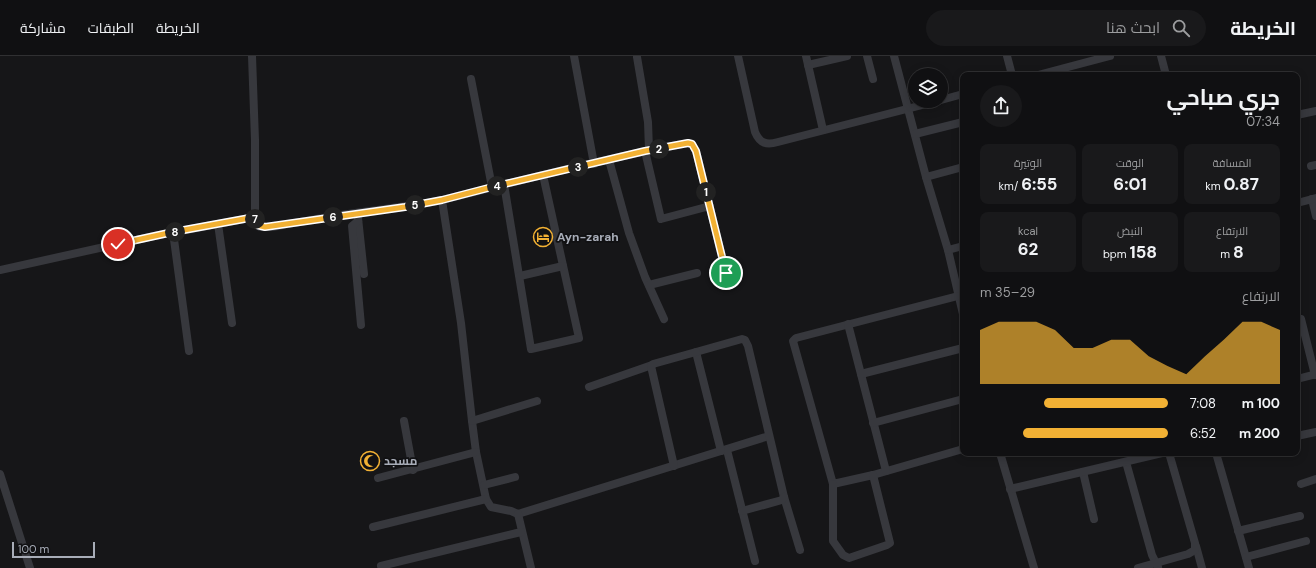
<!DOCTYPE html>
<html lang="ar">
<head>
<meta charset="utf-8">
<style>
  body { margin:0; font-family:"DM Sans",Cairo,sans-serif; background:#19191b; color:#f1f3f6; direction:rtl; height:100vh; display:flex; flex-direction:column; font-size:15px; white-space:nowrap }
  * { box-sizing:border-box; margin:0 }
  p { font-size:13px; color:#9c9d9f }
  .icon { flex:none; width:22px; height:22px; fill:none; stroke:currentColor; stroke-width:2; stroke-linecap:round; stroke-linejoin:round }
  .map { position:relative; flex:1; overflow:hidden; direction:ltr }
  .side { position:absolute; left:960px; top:16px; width:340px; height:384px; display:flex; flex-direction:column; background:#101012; border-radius:8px; box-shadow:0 2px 10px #0003,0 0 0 1px #303032; direction:rtl }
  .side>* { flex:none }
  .controls { position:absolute; left:908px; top:12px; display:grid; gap:8px }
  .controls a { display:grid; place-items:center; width:40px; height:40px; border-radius:50%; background:#101012; box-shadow:0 2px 10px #0003,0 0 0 1px #303032; font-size:20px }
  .scale { position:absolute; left:12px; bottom:10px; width:83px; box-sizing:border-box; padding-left:4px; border:2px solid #a8adb8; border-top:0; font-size:11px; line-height:14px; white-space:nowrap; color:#a8adb8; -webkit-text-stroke:3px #111113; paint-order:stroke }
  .pin { position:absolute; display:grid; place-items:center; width:34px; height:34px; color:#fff; margin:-17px; border:2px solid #fff; border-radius:50%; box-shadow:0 1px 4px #0007 }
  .km { position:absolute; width:20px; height:20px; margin:-10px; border-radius:50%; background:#222; color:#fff; font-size:11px; line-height:20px; text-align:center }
  .round { display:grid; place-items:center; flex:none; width:42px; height:42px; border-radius:21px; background:#19191b }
  .overview { display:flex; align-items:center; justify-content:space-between; height:68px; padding:0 20px }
  h1 { font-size:22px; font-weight:700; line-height:30px }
  .stats { display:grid; grid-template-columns:repeat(3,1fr); gap:6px; height:68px; padding:4px 20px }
  .stats div { display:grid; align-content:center; border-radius:8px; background:#19191b; text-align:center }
  .stats b { font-size:17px; font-weight:700 }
  .stats small { font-size:11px; font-weight:400 }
  .stats p { font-size:11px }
  .chart { height:112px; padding:8px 20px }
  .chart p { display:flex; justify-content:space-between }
  .chart svg { width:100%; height:72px; margin-top:4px; fill:#f2b134; opacity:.7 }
  ul { padding:0 20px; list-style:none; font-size:13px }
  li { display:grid; grid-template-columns:64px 48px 1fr; align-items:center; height:30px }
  li i { height:10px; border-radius:5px; background:#f2b134 }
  header { display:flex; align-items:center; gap:24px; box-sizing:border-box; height:56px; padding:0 20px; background:#101012; border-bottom:1px solid #303032 }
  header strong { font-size:19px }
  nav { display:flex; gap:22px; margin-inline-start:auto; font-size:14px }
  .search { width:280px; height:36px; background:#19191b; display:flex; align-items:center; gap:10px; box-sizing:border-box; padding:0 14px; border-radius:22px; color:#9c9d9f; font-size:15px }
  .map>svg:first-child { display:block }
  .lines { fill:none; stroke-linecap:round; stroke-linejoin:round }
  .minor { stroke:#37383d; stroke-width:8 }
  .route-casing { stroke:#fff; stroke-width:8 }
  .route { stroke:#f2b134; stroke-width:5 }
  .labels { text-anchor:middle; stroke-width:3.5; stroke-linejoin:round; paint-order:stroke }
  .poi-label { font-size:12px; font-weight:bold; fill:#a8adb8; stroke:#111113; text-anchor:start }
</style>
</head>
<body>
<header>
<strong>الخريطة</strong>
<div class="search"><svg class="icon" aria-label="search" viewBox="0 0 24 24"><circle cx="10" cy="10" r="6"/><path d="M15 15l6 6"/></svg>ابحث هنا</div>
<nav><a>الخريطة</a><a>الطبقات</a><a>مشاركة</a></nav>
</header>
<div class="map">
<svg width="1316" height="512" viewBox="0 0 1316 512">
  <rect width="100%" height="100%" fill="#161618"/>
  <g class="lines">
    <g class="minor">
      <path d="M252 0 255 84V167L260 171H272C299 166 327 161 355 157 385 153 414 150 442 144 524 124 605 102 688 87L692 88 696 95 726 217"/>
      <path d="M574 0 594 108"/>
      <path d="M738 0 755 76C760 88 767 89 778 86L938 45"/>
      <path d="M806 0 823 74"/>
      <path d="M867 0 873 23"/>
      <path d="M894 0 926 121 948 194 963 258"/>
      <path d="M1007 0 1012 19"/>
      <path d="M1161 0 1166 19"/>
      <path d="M637 1 648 66 649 94"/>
      <path d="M808 9 847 0"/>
      <path d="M1038 19 1110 0"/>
      <path d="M471 23 492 131"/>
      <path d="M941 44 963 38"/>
      <path d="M1297 59 1316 55"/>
      <path d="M915 78 963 66"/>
      <path d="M645 95 661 163 710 150"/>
      <path d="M609 104 629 177 645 221 664 263"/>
      <path d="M1311 110 1316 109"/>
      <path d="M926 121 963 111"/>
      <path d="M504 128 531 293 579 282 543 119"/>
      <path d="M1312 143 1316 160"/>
      <path d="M442 144 461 267 472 365 476 396 486 443 491 451 511 455 518 458 769 380"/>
      <path d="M1297 147 1316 142"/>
      <path d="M358 162 364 218"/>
      <path d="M358 165 352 170 361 269"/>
      <path d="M218 168 232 267"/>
      <path d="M173 176 189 295"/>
      <path d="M948 194 963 190"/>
      <path d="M0 214 154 180 255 161"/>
      <path d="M520 220 563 210"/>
      <path d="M649 229 697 217"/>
      <path d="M958 240 796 282 793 285 833 428 873 419 963 393"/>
      <path d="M1301 263 1315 319"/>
      <path d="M848 268 886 415"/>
      <path d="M861 318 963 292"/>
      <path d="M1297 323 1316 318"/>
      <path d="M589 331 652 309"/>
      <path d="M404 365 413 414"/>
      <path d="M472 365 537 345"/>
      <path d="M873 367 963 343"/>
      <path d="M1297 380 1316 376"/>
      <path d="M727 394 755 505"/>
      <path d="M721 395 696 296 742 283 745 284 748 290 784 441 800 494"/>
      <path d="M1000 397 1034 512"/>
      <path d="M1216 397 1249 512"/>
      <path d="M1126 406 1152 499 1158 511"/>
      <path d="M674 410 651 310 653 308 696 296"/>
      <path d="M1083 416 1094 463"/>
      <path d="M0 418 30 512"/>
      <path d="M378 422 476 396"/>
      <path d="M833 428V485L843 499 849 502 887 489 890 487 873 419"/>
      <path d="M1301 428 1316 423"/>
      <path d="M484 429 515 421"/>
      <path d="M1010 433 1162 397"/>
      <path d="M742 455 782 444 784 441"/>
      <path d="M518 458 531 512"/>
      <path d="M373 471 486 443"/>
      <path d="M1238 475 1300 460"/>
      <path d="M1196 490 1202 512"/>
      <path d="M1246 501 1306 485"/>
      <path d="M381 510 521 476"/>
      <path d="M1138 512 1188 498 1195 494V487L1169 397"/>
    </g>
  </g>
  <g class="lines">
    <g class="route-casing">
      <path id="route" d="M118 188 173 176 255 161 257 169 265 171 405 151 442 144 492 131 645 95 688 87 692 88 696 95 726 217"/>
    </g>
    <use href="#route" class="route"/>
  </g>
  <defs>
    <g id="hotel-ring" transform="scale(1)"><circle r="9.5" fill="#111113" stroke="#f2b134" stroke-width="1.5"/><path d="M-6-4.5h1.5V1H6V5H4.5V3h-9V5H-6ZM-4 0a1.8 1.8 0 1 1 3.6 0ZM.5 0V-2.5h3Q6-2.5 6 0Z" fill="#f2b134"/></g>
    <g id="mosque-ring" transform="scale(1)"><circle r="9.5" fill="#111113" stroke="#f2b134" stroke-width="1.5"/><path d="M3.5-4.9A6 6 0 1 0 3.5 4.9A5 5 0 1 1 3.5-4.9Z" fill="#f2b134"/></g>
  </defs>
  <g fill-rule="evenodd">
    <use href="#hotel-ring" x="543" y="181"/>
    <use href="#mosque-ring" x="370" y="405"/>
  </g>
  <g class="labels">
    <g class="poi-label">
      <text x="557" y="185">Ayn-zarah</text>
      <text x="384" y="409">مسجد</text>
    </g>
  </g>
</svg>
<div class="controls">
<a><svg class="icon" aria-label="layers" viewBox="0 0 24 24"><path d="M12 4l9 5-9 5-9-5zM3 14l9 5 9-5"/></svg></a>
</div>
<div class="scale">100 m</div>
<div class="pin" style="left:726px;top:217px;background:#1e9e55"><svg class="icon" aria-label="arrive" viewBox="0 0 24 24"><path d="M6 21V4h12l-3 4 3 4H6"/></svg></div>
<div class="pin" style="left:118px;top:188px;background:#d93025"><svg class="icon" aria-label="check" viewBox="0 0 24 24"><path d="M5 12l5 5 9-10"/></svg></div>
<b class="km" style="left:706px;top:136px">1</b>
<b class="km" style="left:659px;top:93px">2</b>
<b class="km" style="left:578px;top:111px">3</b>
<b class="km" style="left:497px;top:130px">4</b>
<b class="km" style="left:415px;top:149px">5</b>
<b class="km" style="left:333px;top:161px">6</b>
<b class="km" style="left:255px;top:163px">7</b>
<b class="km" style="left:175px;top:176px">8</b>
<section class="side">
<div class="overview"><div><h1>جري صباحي</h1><p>07:34</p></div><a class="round"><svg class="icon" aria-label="share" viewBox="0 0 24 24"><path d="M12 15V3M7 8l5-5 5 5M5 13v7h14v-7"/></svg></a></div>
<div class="stats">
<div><p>المسافة</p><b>0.87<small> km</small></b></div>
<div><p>الوقت</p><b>6:01</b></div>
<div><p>الوتيرة</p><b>6:55<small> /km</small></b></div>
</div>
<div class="stats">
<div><p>الارتفاع</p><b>8<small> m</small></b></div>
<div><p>النبض</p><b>158<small> bpm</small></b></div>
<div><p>kcal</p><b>62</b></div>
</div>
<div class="chart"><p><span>الارتفاع</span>29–35 m</p>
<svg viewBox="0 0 160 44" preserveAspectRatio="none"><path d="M0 44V11L10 6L20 6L30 6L40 11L50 22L60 22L70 17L80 17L90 27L100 33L110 38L120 27L130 17L140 6L150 6L160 11V44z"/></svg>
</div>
<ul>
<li><b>100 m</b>7:08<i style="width:66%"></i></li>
<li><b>200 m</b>6:52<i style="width:77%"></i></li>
</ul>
</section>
</div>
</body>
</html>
